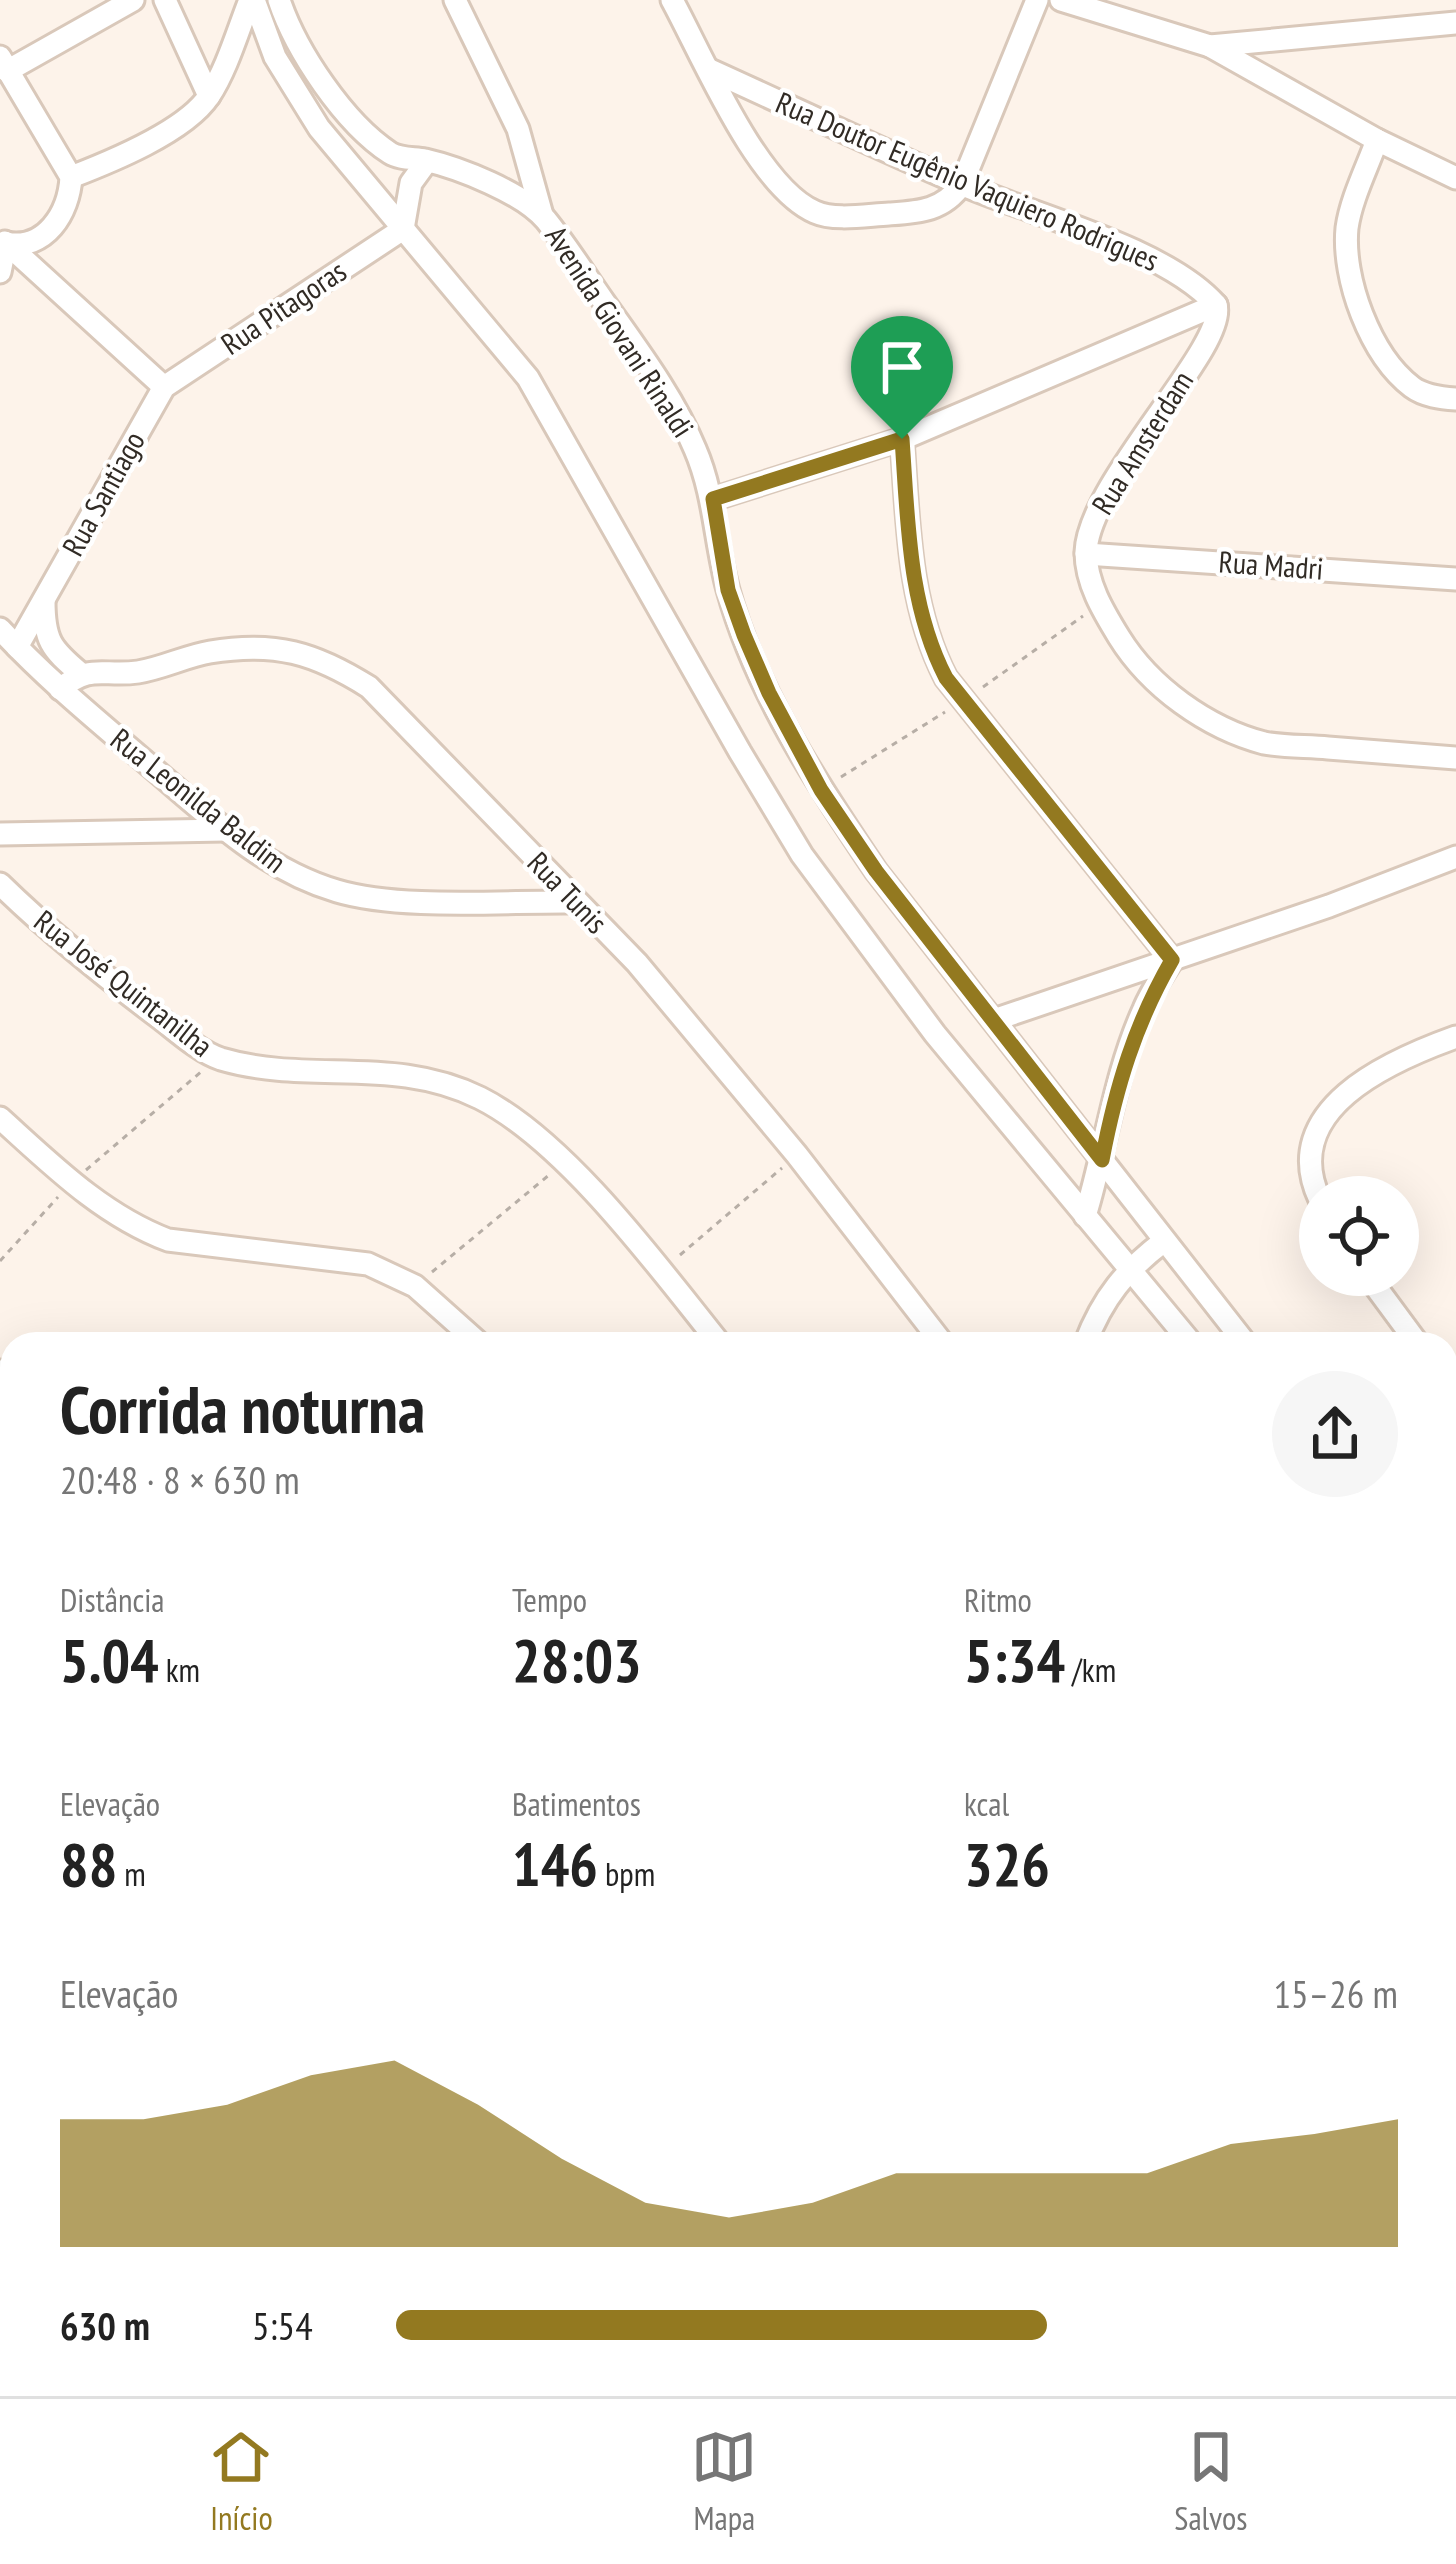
<!DOCTYPE html>
<html lang="pt">
<head>
<meta charset="utf-8">
<style>
  body { margin:0; font-family:"PT Sans Narrow",sans-serif; background:#f6f6f6; color:#222; height:100vh; display:flex; flex-direction:column; font-size:45px; white-space:nowrap }
  * { box-sizing:border-box; margin:0 }
  p { font-size:39px; color:#767676 }
  .icon { flex:none; width:66px; height:66px; fill:none; stroke:currentColor; stroke-width:2; stroke-linecap:round; stroke-linejoin:round }
  .map { position:relative; flex:1; overflow:hidden }
  .details { position:absolute; left:0px; top:1332px; width:1458px; height:1065px; display:flex; flex-direction:column; background:#fff; border-radius:36px 36px 0 0; box-shadow:0 12px 48px #0002 }
  .details>* { flex:none }
  .buttons { position:absolute; left:1299px; top:1176px; display:grid; gap:24px }
  .buttons a { display:grid; place-items:center; width:120px; height:120px; border-radius:50%; background:#fff; box-shadow:0 12px 48px #0002; font-size:60px }
  .pin { position:absolute; display:grid; place-items:center; width:102px; height:102px; color:#fff; margin:-123px -51px; border-radius:50% 50% 50% 0; rotate:-45deg; box-shadow:0 0 12px #0007 }
  .pin .icon { rotate:45deg }
  .round { display:grid; place-items:center; flex:none; width:126px; height:126px; border-radius:63px; background:#f6f6f6 }
  .summary { display:flex; align-items:center; justify-content:space-between; height:204px; padding:0 60px }
  h1 { font-size:66px; font-weight:700; line-height:90px }
  .figures { display:grid; grid-template-columns:repeat(3,1fr); gap:18px; height:204px; padding:12px 60px }
  .figures div { display:grid; align-content:center }
  .figures b { font-size:60px; font-weight:700 }
  .figures small { font-size:33px; font-weight:400 }
  .figures p { font-size:33px }
  .chart { height:336px; padding:24px 60px }
  .chart p { display:flex; justify-content:space-between }
  .chart svg { width:100%; height:216px; margin-top:12px; fill:#937920; opacity:.7 }
  ul { padding:0 60px; list-style:none; font-size:39px }
  li { display:grid; grid-template-columns:192px 144px 1fr; align-items:center; height:90px }
  li i { height:30px; border-radius:15px; background:#937920 }
  .menu { display:flex; justify-content:space-around; align-items:center; height:168px; border-top:3px solid #e0e0e0; background:#fff; font-size:33px; color:#767676 }
  .menu a { display:grid; justify-items:center; gap:6px }
  .menu .selected { color:#937920 }
  .map>svg:first-child { display:block }
  .lines { fill:none; stroke-linecap:round; stroke-linejoin:round }
  .minor-casing { stroke:#d9c8ba; stroke-width:27 }
  .path { stroke:#b7aea6; stroke-width:3; stroke-dasharray:6 6; stroke-linecap:butt }
  .minor { stroke:#fff; stroke-width:21 }
  .route-casing { stroke:#fff; stroke-width:24 }
  .route { stroke:#937920; stroke-width:15 }
  .labels { text-anchor:middle; stroke-width:9; stroke-linejoin:round; paint-order:stroke }
  .street-label { font-size:30px; fill:#312b25; stroke:#fff }
</style>
</head>
<body>
<div class="map">
<svg width="1456" height="2396" viewBox="0 0 1456 2396">
  <rect width="100%" height="100%" fill="#fdf3ea"/>
  <g class="lines">
    <g class="minor-casing">
      <g id="minor">
        <path d="M165 0 209 96"/>
        <path d="M254 0 275 57 319 128 528 378 740 752 802 855 935 1034 1192 1344"/>
        <path d="M279 0C296 51 344 123 390 153 399 159 414 158 425 160 460 168 523 193 546 220 567 246 585 275 604 302 637 349 673 396 695 449 715 495 715 543 728 590 756 692 818 785 876 871L1246 1344"/>
        <path d="M455 0 518 129 542 215"/>
        <path d="M672 0C703 57 757 187 815 212 835 221 867 215 889 214 919 212 943 211 962 184L1037 0"/>
        <path d="M1061 0 1210 46 1456 23"/>
        <path d="M1210 46 1377 140 1456 178"/>
        <path d="M0 57 71 177C69 213 45 251 6 243"/>
        <path d="M710 70C794 108 877 148 961 184 1033 215 1166 248 1216 305"/>
        <path d="M7 71 133 0"/>
        <path d="M1377 140C1367 168 1351 199 1347 228 1342 278 1370 355 1412 387 1424 396 1441 398 1456 399"/>
        <path d="M71 177C110 162 185 132 209 96 227 69 238 30 250 0"/>
        <path d="M5 242 164 387"/>
        <path d="M0 272 6 243"/>
        <path d="M1216 305C1229 345 1088 482 1086 552 1086 583 1103 611 1119 637 1150 687 1207 728 1264 743 1284 747 1307 746 1328 748 1371 751 1413 755 1456 758"/>
        <path d="M902 439C908 521 908 605 946 678L1172 960"/>
        <path d="M713 499 902 439 1216 305"/>
        <path d="M1086 554 1456 579"/>
        <path d="M44 601C44 640 51 649 80 673"/>
        <path d="M0 629C46 679 98 721 149 765 207 814 262 869 337 891 400 910 506 901 574 902"/>
        <path d="M17 647 164 387 403 229 411 183 427 161"/>
        <path d="M60 689C92 663 102 677 138 672 163 668 186 656 210 652 275 641 315 653 369 687L637 963 797 1155 943 1344"/>
        <path d="M0 834 226 830"/>
        <path d="M0 884C50 933 105 977 161 1019 178 1032 200 1052 221 1059 309 1085 394 1055 480 1098 566 1141 659 1268 720 1344"/>
        <path d="M994 1020 1329 906 1456 857"/>
        <path d="M0 1118C52 1165 102 1215 168 1240L368 1264 415 1286 480 1344"/>
        <path d="M1320 1200C1277 1110 1389 1061 1456 1037"/>
        <path d="M1085 1216C1106 1148 1114 1075 1144 1009 1151 992 1162 976 1172 960"/>
        <path d="M1367 1275 1418 1344"/>
        <path d="M1085 1344C1103 1297 1125 1271 1164 1241"/>
        <path d="M0 1371 12 1378"/>
        <path d="M1446 1381 1456 1394"/>
        <path d="M0 1504 12 1523"/>
        <path d="M1446 1602 1456 1616"/>
        <path d="M1446 1681 1456 1695"/>
        <path d="M0 1811 12 1828"/>
        <path d="M0 2121 12 2139"/>
        <path d="M1446 2216 1456 2234"/>
        <path d="M1446 2320 1456 2284"/>
        <path d="M295 2385 315 2396"/>
        <path d="M657 2385 675 2396"/>
        <path d="M593 2396 613 2385"/>
        <path d="M813 2396 830 2385"/>
        <path d="M956 2396 958 2385"/>
        <path d="M1136 2396 1140 2385"/>
        <path d="M1327 2396 1330 2385"/>
        <path d="M1424 2396 1427 2385"/>
      </g>
    </g>
    <g class="path">
      <path d="M983 687 1083 616"/>
      <path d="M841 777 945 712"/>
      <path d="M86 1170 202 1071"/>
      <path d="M680 1255 782 1168"/>
      <path d="M0 1261 58 1197"/>
      <path d="M432 1272 549 1175"/>
      <path d="M0 1757 12 1749"/>
      <path d="M0 2289 12 2282"/>
      <path d="M733 2396 735 2385"/>
    </g>
    <use href="#minor" class="minor"/>
  </g>
  <g class="lines">
    <g class="route-casing">
      <path id="route" d="M902 439C908 521 908 605 946 678L1172 960C1135 1024 1116 1087 1102 1160L876 871 821 790 769 693 744 635 728 590 713 499Z"/>
    </g>
    <use href="#route" class="route"/>
  </g>
  <g class="labels">
    <g class="street-label">
      <text transform="translate(967 182) rotate(23)" y="10">Rua Doutor Eugênio Vaquiero Rodrigues</text>
      <text transform="translate(284 308) rotate(-34)" y="10">Rua Pitagoras</text>
      <text transform="translate(619 332) rotate(57)" y="10">Avenida Giovani Rinaldi</text>
      <text transform="translate(1143 443) rotate(-58)" y="10">Rua Amsterdam</text>
      <text transform="translate(104 494) rotate(-61)" y="10">Rua Santiago</text>
      <text transform="translate(1271 566) rotate(4)" y="10">Rua Madri</text>
      <text transform="translate(198 801) rotate(38)" y="10">Rua Leonilda Baldim</text>
      <text transform="translate(567 893) rotate(46)" y="10">Rua Tunis</text>
      <text transform="translate(123 984) rotate(38)" y="10">Rua José Quintanilha</text>
    </g>
  </g>
</svg>
<div class="buttons">
<a><svg class="icon" aria-label="locate" viewBox="0 0 24 24"><circle cx="12" cy="12" r="6"/><path d="M12 2v4M12 18v4M2 12h4M18 12h4"/></svg></a>
</div>
<div class="pin" style="left:902px;top:439px;background:#1e9e55"><svg class="icon" aria-label="arrive" viewBox="0 0 24 24"><path d="M6 21V4h12l-3 4 3 4H6"/></svg></div>
<section class="details">
<div class="summary"><div><h1>Corrida noturna</h1><p>20:48 · 8 × 630 m</p></div><a class="round"><svg class="icon" aria-label="share" viewBox="0 0 24 24"><path d="M12 15V3M7 8l5-5 5 5M5 13v7h14v-7"/></svg></a></div>
<div class="figures">
<div><p>Distância</p><b>5.04<small> km</small></b></div>
<div><p>Tempo</p><b>28:03</b></div>
<div><p>Ritmo</p><b>5:34<small> /km</small></b></div>
</div>
<div class="figures">
<div><p>Elevação</p><b>88<small> m</small></b></div>
<div><p>Batimentos</p><b>146<small> bpm</small></b></div>
<div><p>kcal</p><b>326</b></div>
</div>
<div class="chart"><p><span>Elevação</span>15–26 m</p>
<svg viewBox="0 0 160 44" preserveAspectRatio="none"><path d="M0 44V18L10 18L20 15L30 9L40 6L50 15L60 26L70 35L80 38L90 35L100 29L110 29L120 29L130 29L140 23L150 21L160 18V44z"/></svg>
</div>
<ul>
<li><b>630 m</b>5:54<i style="width:65%"></i></li>
</ul>
</section>
</div>
<nav class="menu">
<a class="selected"><svg class="icon" aria-label="home" viewBox="0 0 24 24"><path d="M3 11l9-7 9 7M6 9v11h12V9"/></svg>Início</a>
<a><svg class="icon" aria-label="map" viewBox="0 0 24 24"><path d="M3 6l6-2 6 2 6-2v14l-6 2-6-2-6 2zM9 4v14M15 6v14"/></svg>Mapa</a>
<a><svg class="icon" aria-label="saved" viewBox="0 0 24 24"><path d="M7 4h10v16l-5-4-5 4z"/></svg>Salvos</a>
</nav>
</body>
</html>
